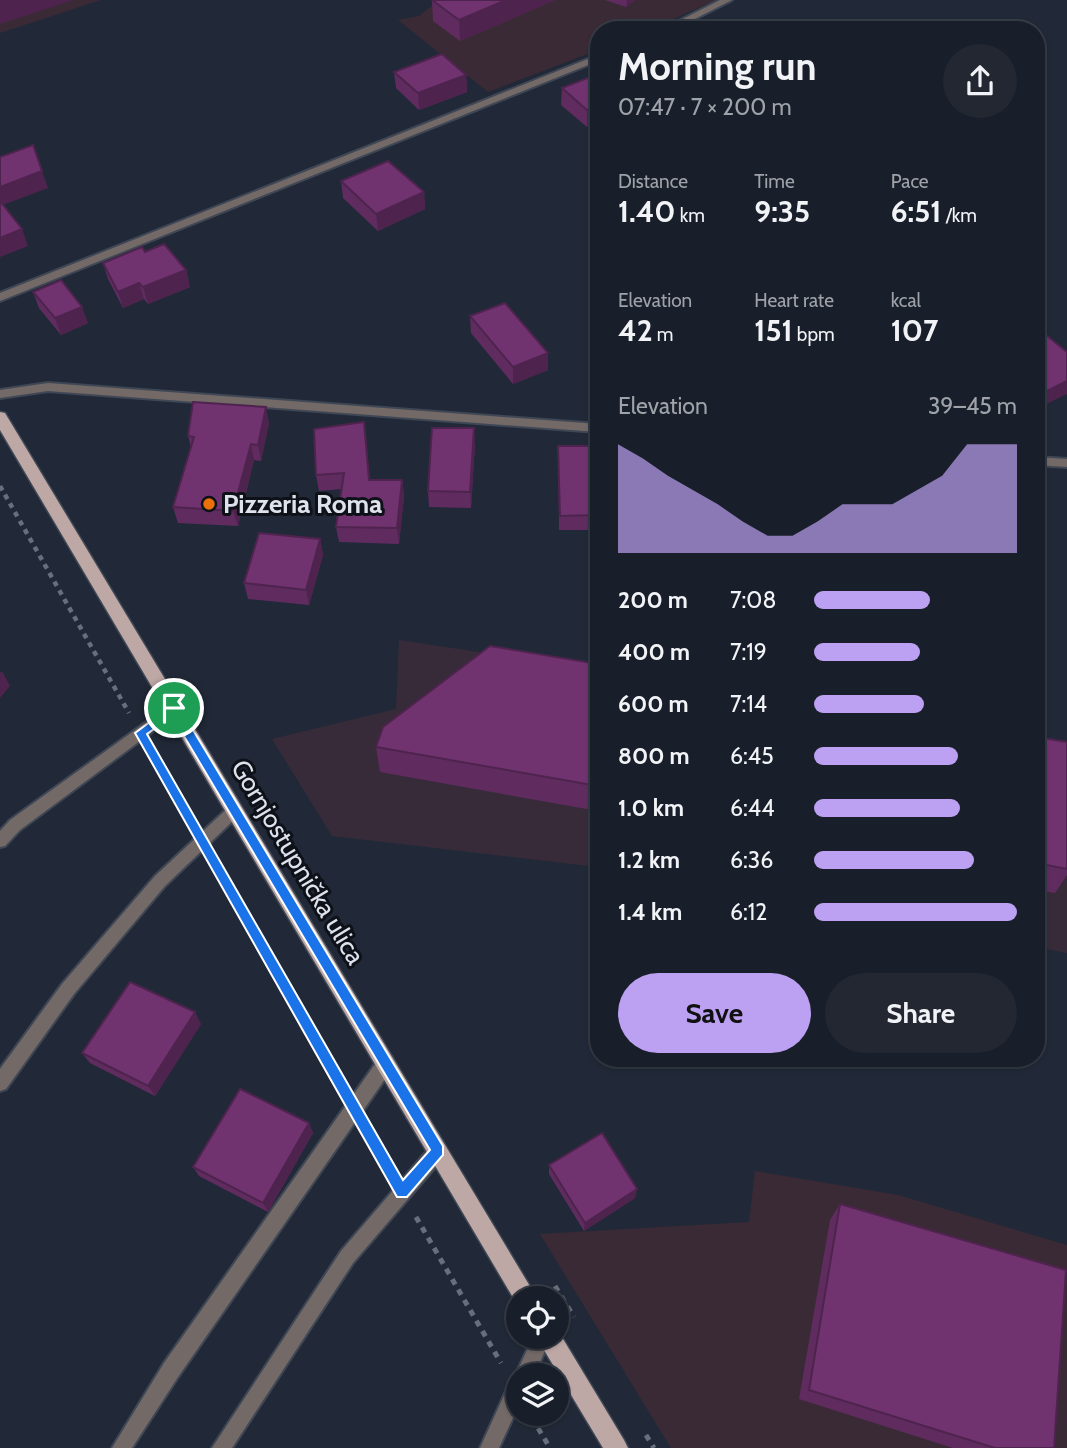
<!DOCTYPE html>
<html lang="en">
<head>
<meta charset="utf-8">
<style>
  body { margin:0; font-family:Cabin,sans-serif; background:#222732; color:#f1f3f6; height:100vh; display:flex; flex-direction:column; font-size:26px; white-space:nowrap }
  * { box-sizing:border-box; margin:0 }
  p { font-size:23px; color:#9fa2a8 }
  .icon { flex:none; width:38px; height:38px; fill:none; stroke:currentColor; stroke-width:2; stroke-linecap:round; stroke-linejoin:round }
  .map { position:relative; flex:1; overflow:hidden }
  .drawer { position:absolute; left:590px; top:21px; width:455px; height:1046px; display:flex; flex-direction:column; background:#191f2a; border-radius:28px; box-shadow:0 2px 5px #0004,0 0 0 2px #373d47 }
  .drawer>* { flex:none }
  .controls { position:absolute; left:506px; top:1286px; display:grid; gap:14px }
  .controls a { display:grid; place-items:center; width:63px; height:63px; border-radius:50%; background:#191f2a; box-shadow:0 2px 5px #0004,0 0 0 2px #373d47; font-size:35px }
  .pin { position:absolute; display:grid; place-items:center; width:60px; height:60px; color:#fff; margin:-30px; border:4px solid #fff; border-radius:50%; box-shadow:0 2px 7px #0007 }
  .round { display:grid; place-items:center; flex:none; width:74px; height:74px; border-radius:37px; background:#222732 }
  .head { display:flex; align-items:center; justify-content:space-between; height:119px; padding:0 28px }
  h1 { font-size:38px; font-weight:800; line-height:52px }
  .stats { display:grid; grid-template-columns:repeat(3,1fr); gap:10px; height:119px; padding:7px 28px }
  .stats div { display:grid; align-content:center }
  .stats b { font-size:30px; font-weight:800 }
  .stats small { font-size:19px; font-weight:400 }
  .stats p { font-size:19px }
  .chart { height:196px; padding:14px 28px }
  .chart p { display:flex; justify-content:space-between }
  .chart svg { width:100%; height:126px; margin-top:7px; fill:#bca0f2; opacity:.7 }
  .cta { display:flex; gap:14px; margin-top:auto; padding:14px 28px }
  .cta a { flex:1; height:80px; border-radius:42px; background:#bca0f2; color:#111; font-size:28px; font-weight:800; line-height:80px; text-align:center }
  .cta a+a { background:#222732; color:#f1f3f6 }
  ul { padding:0 28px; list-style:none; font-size:23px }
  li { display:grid; grid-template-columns:112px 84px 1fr; align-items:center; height:52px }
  li i { height:18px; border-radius:9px; background:#bca0f2 }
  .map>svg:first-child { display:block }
  .commercial { fill:#382b39 }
  .industrial { fill:#3a2a35 }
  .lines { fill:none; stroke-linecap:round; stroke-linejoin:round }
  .lane-casing { stroke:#3f4755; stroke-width:4 }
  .street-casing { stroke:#3f4755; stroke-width:4 }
  .primary-casing { stroke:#3f4755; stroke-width:3 }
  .path-far1 { stroke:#686f7c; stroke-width:4.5; stroke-dasharray:5 5; stroke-linecap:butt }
  .path { stroke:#686f7c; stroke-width:5; stroke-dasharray:6 6; stroke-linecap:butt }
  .lane { fill:#736967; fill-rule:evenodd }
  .street { fill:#736967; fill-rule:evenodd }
  .primary { fill:#bea8a5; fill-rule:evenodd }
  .wall { fill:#602c60 }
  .shaded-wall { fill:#4e244e }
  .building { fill:#703370; stroke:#4e244e; stroke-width:2 }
  .route { fill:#1a73e8; stroke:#fff; stroke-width:2; fill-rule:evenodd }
  .food-dot { fill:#e8710a; stroke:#0e1118; stroke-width:2.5 }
  .labels { text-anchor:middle; stroke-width:6; stroke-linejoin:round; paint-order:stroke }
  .poi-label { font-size:26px; font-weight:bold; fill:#dde2ec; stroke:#0e1118; text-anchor:start }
  .street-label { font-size:26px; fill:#dde2ec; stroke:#0e1118 }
</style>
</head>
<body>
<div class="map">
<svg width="1067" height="1448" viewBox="0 0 1067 1448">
  <rect width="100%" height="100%" fill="#212938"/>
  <g class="commercial">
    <path d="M399 640 598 670V867L332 836 272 739 396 709Z"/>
    <path d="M1036 752 1067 759V953L1036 947Z"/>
  </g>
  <g class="industrial">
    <path d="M0 0H101L0 33Z"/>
    <path d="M439 0H716L649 30H598V50L488 92 398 20 419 16Z"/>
    <path d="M755 1171 898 1195 1067 1245V1448H671L540 1234 749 1222Z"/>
  </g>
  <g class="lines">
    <g class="lane-casing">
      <g id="lane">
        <path d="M174 702 179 704 181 708 179 712 20 830 5 846 0 847V831L10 820Z"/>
        <path d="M235 804 240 806 242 810 240 814 165 886 74 994 6 1089 0 1091V1069L62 984 155 876 230 806Z"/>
        <path d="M386 1055 392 1057 394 1063 392 1069 178 1377 132 1448H112L164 1363 380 1057Z"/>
        <path d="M438 1143 444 1145 446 1151 444 1157 353 1263 232 1448H212L341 1251 432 1145Z"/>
        <path d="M533 1337H551L534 1376H518V1407L499 1448H480L511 1380 516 1379 515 1376Z"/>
      </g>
    </g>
    <g class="street-casing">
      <g id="street">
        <path d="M720 0H732L673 30H661Z"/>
        <path d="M598 55V61L0 301V293Z"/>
        <path d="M48 383 598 424V432L48 391 0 398V390Z"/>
        <path d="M1036 457 1067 459V467L1036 465Z"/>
      </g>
    </g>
    <g class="primary-casing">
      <g id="primary">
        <path d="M0 412 5 413 537 1298H518V1306L0 430Z"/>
        <path d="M557 1329 624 1440 628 1448H603L541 1345 538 1337H556Z"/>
      </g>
    </g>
    <g class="path-far1">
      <path d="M0 486 129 713"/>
      <path d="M153 754 190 820"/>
    </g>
    <g class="path">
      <path d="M215 864 338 1082"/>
      <path d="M369 1135 389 1170"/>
      <path d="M416 1217 501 1363"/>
      <path d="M555 1286 574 1317"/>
      <path d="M532 1418 550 1448"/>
      <path d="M646 1435 654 1448"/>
    </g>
    <use href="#lane" class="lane"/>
    <use href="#street" class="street"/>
    <use href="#primary" class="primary"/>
  </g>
  <g class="wall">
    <path d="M432 0H555L460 41 433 21Z"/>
    <path d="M605 0H635L626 7Z"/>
    <path d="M394 72 466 75 467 92 419 110 396 88Z"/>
    <path d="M598 74V122L587 127 561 105 562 88Z"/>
    <path d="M341 181 424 192 425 209 378 231 343 198Z"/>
    <path d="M145 252 186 270 190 287 148 304 144 299 123 308 108 279 103 263Z"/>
    <path d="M33 292 88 323 61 335 39 308Z"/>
    <path d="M470 316 548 370 513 384 471 333Z"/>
    <path d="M1036 334 1067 352 1038 408 1036 406Z"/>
    <path d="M364 422 370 480H402L404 496 399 544 339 542 336 527 342 489 319 491 316 475Z"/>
    <path d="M269 423 261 461 254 460 238 526 178 523 173 507 191 447 188 436Z"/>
    <path d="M475 444 471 508 429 507 428 491Z"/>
    <path d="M558 446H598V530H559Z"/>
    <path d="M320 539 323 555 309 605 248 599 244 583Z"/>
    <path d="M598 664V811L380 772 376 747Z"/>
    <path d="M1036 737 1067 742V875L1055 893 1036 890Z"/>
    <path d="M201 1024 155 1096 90 1063 82 1053Z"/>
    <path d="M309 1123 313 1133 268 1212 199 1176 193 1167Z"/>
    <path d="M549 1165 635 1198 584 1231 549 1174Z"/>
    <path d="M840 1204 1054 1448H953L799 1399 830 1220Z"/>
  </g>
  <g class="shaded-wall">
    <path d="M0 0H73L0 24Z"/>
    <path d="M506 0H555L460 41 459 20Z"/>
    <path d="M627 0H635L626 7Z"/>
    <path d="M466 75 467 92 419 110 418 93Z"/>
    <path d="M598 106V122L587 127V110Z"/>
    <path d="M42 171 48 188 0 206V187Z"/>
    <path d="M424 192 425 209 378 231 376 214Z"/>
    <path d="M22 229 28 246 0 257V238Z"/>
    <path d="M186 270 190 287 148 304 143 287Z"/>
    <path d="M139 283 144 299 123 308 118 292Z"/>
    <path d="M82 307 88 323 61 335 55 318Z"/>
    <path d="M548 353V370L513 384V367Z"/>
    <path d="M1067 381V394L1038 408 1045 392Z"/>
    <path d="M266 407 269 423 261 461 258 445Z"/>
    <path d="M364 422 366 438 371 496 369 480Z"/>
    <path d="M474 428 475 444 471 508 470 492Z"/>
    <path d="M251 444 254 460 238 526 233 511Z"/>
    <path d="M402 480 404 496 399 544 397 528Z"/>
    <path d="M320 539 323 555 309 605 306 590Z"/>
    <path d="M2 671 10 686 0 698V673Z"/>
    <path d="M195 1012 201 1024 155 1096 148 1086Z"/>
    <path d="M309 1123 313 1133 268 1212 263 1203Z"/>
    <path d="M637 1189 635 1198 584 1231 585 1223Z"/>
  </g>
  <g class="building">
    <path d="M432 0H506L459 20Z"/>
    <path d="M442 54 466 75 418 93 394 72Z"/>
    <path d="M598 74V106L587 110 562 88Z"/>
    <path d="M33 145 42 171 0 187V157Z"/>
    <path d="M388 161 424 192 376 214 341 181Z"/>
    <path d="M0 201 22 229 0 238Z"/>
    <path d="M164 244 186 270 143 287 139 283 118 292 103 263 142 247 145 252Z"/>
    <path d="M61 280 82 307 55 318 33 292Z"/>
    <path d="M505 303 548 353 513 367 470 316Z"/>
    <path d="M1041 331 1067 352V381L1045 392 1036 384V334Z"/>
    <path d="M193 402 266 407 258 445 251 444 233 511 173 507 194 437 188 436Z"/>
    <path d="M364 422 369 480H402L397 528 336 527 344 473 316 475 314 429Z"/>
    <path d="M432 428H474L470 492 428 491Z"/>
    <path d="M558 446H598V515L560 516Z"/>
    <path d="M259 533 320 539 306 590 244 583Z"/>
    <path d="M490 646 598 664V786L376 747 383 727Z"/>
    <path d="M1036 737 1067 742V869L1036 863Z"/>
    <path d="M130 982 195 1012 148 1086 82 1053Z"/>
    <path d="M240 1089 309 1123 263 1203 193 1167Z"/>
    <path d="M602 1133 637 1189 585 1223 549 1165Z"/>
    <path d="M840 1204 1066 1270 1054 1448H995L809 1390Z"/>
  </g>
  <path class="route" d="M174 704 178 705 443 1146V1155L407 1197H397L135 733ZM172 716 430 1150 403 1180 147 734Z"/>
  <circle class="food-dot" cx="209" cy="504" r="7"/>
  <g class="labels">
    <g class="poi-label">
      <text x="223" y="513">Pizzeria Roma</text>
    </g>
    <g class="street-label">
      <text transform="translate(298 862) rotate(59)" y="9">Gornjostupnička ulica</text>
    </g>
  </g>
</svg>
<div class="controls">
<a><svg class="icon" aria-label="locate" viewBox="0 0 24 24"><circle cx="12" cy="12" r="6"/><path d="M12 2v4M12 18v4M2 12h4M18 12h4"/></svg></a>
<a><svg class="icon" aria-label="layers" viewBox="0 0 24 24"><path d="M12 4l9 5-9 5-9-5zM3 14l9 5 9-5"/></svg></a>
</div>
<div class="pin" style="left:174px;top:708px;background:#1e9e55"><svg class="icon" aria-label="arrive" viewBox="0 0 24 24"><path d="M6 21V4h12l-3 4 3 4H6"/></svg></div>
<section class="drawer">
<div class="head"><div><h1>Morning run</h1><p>07:47 · 7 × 200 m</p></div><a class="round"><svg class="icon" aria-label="share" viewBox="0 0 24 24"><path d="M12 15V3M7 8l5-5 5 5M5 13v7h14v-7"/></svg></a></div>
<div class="stats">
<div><p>Distance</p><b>1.40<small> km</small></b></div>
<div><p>Time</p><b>9:35</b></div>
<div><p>Pace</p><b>6:51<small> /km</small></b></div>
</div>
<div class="stats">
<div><p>Elevation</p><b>42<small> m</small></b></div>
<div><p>Heart rate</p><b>151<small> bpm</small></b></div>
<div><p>kcal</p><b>107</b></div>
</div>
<div class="chart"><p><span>Elevation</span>39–45 m</p>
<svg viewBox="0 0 160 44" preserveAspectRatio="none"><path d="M0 44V6L10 11L20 17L30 22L40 27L50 33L60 38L70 38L80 33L90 27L100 27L110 27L120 22L130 17L140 6L150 6L160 6V44z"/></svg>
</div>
<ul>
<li><b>200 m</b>7:08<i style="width:57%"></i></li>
<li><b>400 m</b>7:19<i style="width:52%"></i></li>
<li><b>600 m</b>7:14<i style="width:54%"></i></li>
<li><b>800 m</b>6:45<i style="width:71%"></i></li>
<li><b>1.0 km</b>6:44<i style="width:72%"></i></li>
<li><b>1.2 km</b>6:36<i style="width:79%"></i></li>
<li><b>1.4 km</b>6:12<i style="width:100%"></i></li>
</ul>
<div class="cta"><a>Save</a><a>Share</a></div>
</section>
</div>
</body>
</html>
